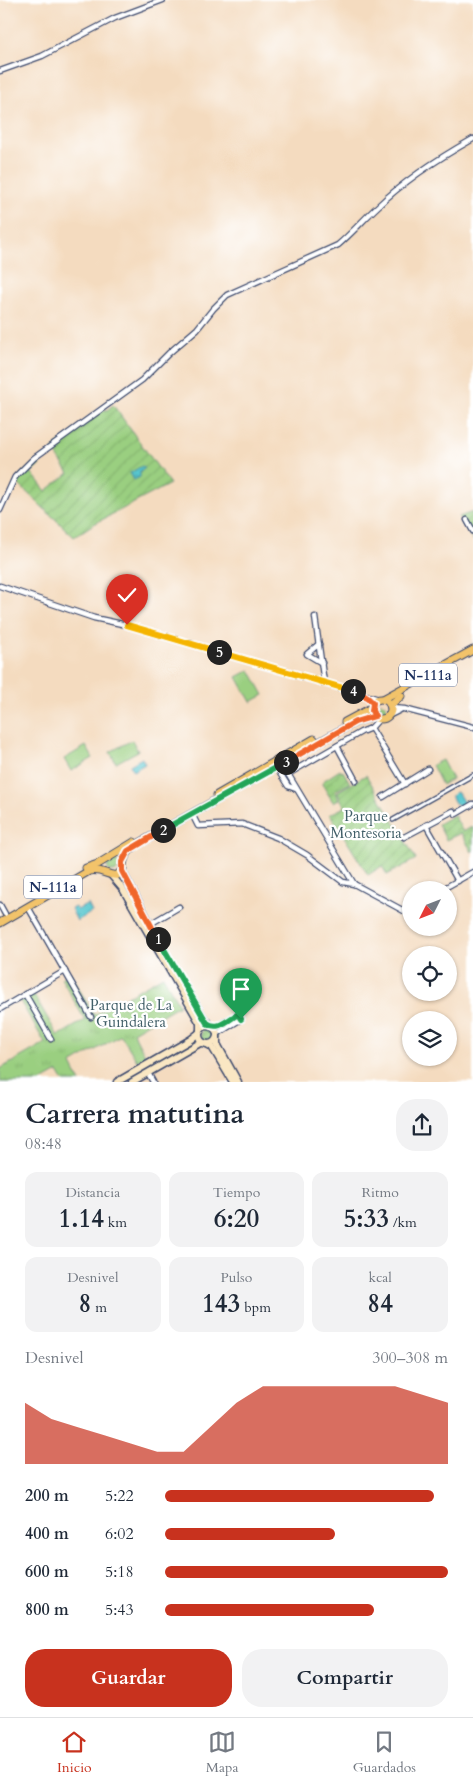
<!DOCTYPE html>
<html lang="es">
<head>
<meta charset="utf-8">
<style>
  body { margin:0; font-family:Cardo,serif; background:#f2f2f3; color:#1f2937; height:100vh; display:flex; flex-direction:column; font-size:19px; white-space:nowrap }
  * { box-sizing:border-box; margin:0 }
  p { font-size:16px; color:#747a83 }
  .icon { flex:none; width:28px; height:28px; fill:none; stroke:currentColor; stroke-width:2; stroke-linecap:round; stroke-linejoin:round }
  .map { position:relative; height:1082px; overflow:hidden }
  .details { display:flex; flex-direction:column; background:#fff; flex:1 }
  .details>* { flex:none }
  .needle { width:32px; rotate:228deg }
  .fabs { position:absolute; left:402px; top:881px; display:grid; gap:10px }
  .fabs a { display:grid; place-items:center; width:55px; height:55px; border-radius:50%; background:#fff; box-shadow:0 1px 4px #0004; font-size:25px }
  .pin { position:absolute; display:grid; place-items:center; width:42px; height:42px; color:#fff; margin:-51px -21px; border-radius:50% 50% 50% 0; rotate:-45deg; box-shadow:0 0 5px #0007 }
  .pin .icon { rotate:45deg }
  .km { position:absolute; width:25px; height:25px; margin:-12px; border-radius:50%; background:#222; color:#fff; font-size:14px; line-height:25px; text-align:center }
  .round { display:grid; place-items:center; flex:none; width:52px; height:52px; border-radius:20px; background:#f2f2f3 }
  .head { display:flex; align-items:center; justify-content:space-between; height:85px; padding:0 25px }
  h1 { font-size:28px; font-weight:700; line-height:38px }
  .figures { display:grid; grid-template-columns:repeat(3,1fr); gap:8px; height:85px; padding:5px 25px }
  .figures div { display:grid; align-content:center; border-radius:12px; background:#f2f2f3; text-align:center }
  .figures b { font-size:25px; font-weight:700 }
  .figures small { font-size:14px; font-weight:400 }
  .figures p { font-size:14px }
  .chart { height:140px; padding:10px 25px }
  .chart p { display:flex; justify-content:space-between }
  .chart svg { width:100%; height:90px; margin-top:5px; fill:#c8321e; opacity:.7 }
  .button { display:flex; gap:10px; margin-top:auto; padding:10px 25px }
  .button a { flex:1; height:58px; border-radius:20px; background:#c8321e; color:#fff; font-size:20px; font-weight:700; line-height:58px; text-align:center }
  .button a+a { background:#f2f2f3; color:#1f2937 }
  ul { padding:0 25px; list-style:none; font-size:16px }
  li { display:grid; grid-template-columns:80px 60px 1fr; align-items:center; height:38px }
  li i { height:12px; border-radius:6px; background:#c8321e }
  .menu { display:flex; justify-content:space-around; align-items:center; height:70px; border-top:1px solid #e0e1e3; background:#fff; font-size:14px; color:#747a83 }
  .menu a { display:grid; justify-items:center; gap:2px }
  .menu .on { color:#c8321e }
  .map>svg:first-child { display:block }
  .grass { fill:url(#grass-tufts); stroke:#5a7f6f }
  .garden { fill:url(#garden-furrows); stroke:#5a7f6f }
  .pitch { fill:#9acf80; stroke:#5a7f6f }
  .water { fill:url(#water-ripples); stroke:#3a7b96 }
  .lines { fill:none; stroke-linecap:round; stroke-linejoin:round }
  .pedestrian-casing { stroke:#3c496d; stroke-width:5.5 }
  .minor-casing { stroke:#3c496d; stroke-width:7 }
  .secondary-casing { stroke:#3c496d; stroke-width:9 }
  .primary-casing { stroke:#3c496d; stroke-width:9 }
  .pedestrian { stroke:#fff; stroke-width:3 }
  .minor { stroke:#fff; stroke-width:4.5 }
  .secondary { stroke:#fae7c3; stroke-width:6 }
  .primary { stroke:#f2c36a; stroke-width:7 }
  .split-1-casing { stroke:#fff; stroke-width:10 }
  .split-2-casing { stroke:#fff; stroke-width:10 }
  .split-3-casing { stroke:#fff; stroke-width:10 }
  .split-4-casing { stroke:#fff; stroke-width:10 }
  .split-5-casing { stroke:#fff; stroke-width:10 }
  .split-6-casing { stroke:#fff; stroke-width:10 }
  .split-1 { stroke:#22a559; stroke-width:6 }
  .split-2 { stroke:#f0652b; stroke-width:6 }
  .split-3 { stroke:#22a559; stroke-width:6 }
  .split-4 { stroke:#f0652b; stroke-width:6 }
  .split-5 { stroke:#f5b400; stroke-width:6 }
  .split-6 { stroke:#f5b400; stroke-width:6 }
  .labels { text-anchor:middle; stroke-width:4.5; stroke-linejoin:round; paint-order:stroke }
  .shield { fill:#fff; stroke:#5f6d8e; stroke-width:1 }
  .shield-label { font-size:14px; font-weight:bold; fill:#1b2f5e }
  .park-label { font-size:15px; fill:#415f68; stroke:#fff }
</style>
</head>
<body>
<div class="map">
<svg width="473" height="1082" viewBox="0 0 473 1082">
  <defs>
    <pattern id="grass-tufts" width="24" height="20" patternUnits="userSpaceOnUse" patternTransform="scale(1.25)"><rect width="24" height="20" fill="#9acf80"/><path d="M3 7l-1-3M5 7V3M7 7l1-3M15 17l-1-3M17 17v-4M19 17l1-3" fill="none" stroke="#84b271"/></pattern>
    <pattern id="garden-furrows" width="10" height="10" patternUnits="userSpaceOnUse" patternTransform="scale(1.25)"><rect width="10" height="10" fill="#9acf80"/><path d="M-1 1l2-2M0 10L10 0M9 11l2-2" fill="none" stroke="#84b271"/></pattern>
    <pattern id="water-ripples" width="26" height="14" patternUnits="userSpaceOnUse" patternTransform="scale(1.25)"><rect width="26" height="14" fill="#59c7cf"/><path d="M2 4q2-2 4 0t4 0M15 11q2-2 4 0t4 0" fill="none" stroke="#49a2ab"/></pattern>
  </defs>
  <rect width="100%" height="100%" fill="#fff"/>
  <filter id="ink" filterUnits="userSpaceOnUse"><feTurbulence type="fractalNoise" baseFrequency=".02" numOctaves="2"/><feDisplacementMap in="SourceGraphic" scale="10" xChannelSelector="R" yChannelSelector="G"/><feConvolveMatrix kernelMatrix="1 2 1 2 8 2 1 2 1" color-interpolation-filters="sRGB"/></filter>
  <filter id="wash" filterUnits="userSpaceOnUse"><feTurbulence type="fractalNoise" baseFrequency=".0096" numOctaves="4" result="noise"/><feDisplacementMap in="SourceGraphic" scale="20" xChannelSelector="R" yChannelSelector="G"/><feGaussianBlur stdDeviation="1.12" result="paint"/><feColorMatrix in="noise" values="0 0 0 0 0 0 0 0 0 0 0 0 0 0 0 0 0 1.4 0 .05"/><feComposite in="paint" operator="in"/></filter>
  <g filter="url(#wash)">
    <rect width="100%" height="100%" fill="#f4dbbf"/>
    <path class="grass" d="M70 973 94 1015 163 976 179 1005 133 1032 146 1057 137 1061 121 1035 71 1064 80 1082H64L58 1072 40 1082H0V1069L45 1043 20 1001 33 993 58 1036 85 1020 61 978Z"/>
    <g class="garden">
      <path d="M113 405 170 484 92 525 74 537 16 482 20 475 38 462 40 465 31 472 46 491 69 473 53 450 56 448 55 446 103 410H107Z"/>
      <path d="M473 512V540L459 517Z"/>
      <circle cx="381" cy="709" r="6"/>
      <path d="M340 770 341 772 343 771 350 783 335 791 339 799 333 802 322 784 323 781Z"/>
      <path d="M366 775 416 859 387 875 382 866 368 875 330 814 345 807 337 792Z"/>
      <path d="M454 815 463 832 473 826V851L472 852 461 833 446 840 438 824Z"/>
      <circle cx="113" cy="866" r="6"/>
      <circle cx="209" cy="1035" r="8"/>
    </g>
    <g class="pitch">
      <path d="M250 670 264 695 251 702 237 677Z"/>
      <path d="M132 740 138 751 116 763 110 752Z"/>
      <path d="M86 746 93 758 71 771 64 759Z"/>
      <path d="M442 760 452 779 442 785 432 765Z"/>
    </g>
    <g class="water">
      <path d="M142 466 145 468 140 472V477L134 480 130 473Z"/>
      <path d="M142 758 145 764 133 771 130 765Z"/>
      <path d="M455 792 458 793 464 803 461 807 457 806 452 798V795Z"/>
      <path d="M88 904 92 912 77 921 71 909 75 907 77 910Z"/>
    </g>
  </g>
  <g filter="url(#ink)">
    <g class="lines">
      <g class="pedestrian-casing">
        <path id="pedestrian" d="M393 820 473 775"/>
      </g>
      <g class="minor-casing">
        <g id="minor">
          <path d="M0 71 42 56 115 18 163 0"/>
          <path d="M0 510 15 477 34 458 142 380 169 353 197 329 213 309 227 295 338 245C352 233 364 219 377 207 405 180 439 158 473 139"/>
          <path d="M467 520 473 531"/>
          <path d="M0 586 94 618 127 625 379 699"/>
          <path d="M315 617 324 683"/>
          <path d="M319 644 307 654 322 663"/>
          <path d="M367 696 373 703"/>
          <path d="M390 708 404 709 473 727"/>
          <path d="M388 716 400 710"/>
          <path d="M371 728 380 718"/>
          <path d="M337 746 356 781"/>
          <path d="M282 764 354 884 404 911 411 907"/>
          <path d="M276 767 288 786 296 789"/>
          <path d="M288 774 361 732 371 728 405 784"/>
          <path d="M383 797 428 769"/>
          <path d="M192 814 198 826 242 824 278 838 307 855 343 882 354 884"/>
          <path d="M456 814 473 804"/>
          <path d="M426 825 458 881"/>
          <path d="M404 837 453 811"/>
          <path d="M441 890 473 872"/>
          <path d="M0 905 5 914"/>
          <path d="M28 907 91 1017"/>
          <path d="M150 924 179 907"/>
          <path d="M25 994 51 1039"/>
          <path d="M0 1009 65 971"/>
          <path d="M213 1027 218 1026 238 1014 241 1019 217 1034"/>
          <path d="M148 1073 153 1082"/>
        </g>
      </g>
      <g class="secondary-casing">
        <g id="secondary">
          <path d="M122 871 165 952"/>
          <path d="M112 876 123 889 200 1023V1031"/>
          <path d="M185 987 205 1020 210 1025"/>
          <circle cx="208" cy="1035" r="9"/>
          <path d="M217 1037V1044L238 1082"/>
          <path d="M207 1044 212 1047 233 1082"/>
          <path d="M117 1082 190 1040 199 1033"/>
          <path d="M132 1082 200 1043H204"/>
        </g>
      </g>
      <g class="primary-casing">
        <g id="primary">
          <path d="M383 699 473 650"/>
          <circle cx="381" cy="709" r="10"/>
          <path d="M390 705 401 696"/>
          <path d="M345 722 371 708"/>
          <path d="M217 795 314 739"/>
          <path d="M86 868 98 864 134 842"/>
          <path d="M0 923 89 871C103 868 107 877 118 875L123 868C123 856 128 851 138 844L355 722 375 716"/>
        </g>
      </g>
      <use href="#pedestrian" class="pedestrian"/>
      <use href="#minor" class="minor"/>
      <use href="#secondary" class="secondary"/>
      <use href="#primary" class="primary"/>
    </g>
  </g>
  <g class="lines" filter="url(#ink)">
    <g class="split-1-casing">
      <path id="split-1" d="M158 939 207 1023C218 1031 228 1020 238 1014L241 1019"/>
    </g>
    <g class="split-2-casing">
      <path id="split-2" d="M158 939 122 871V862L128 851 163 830"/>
    </g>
    <g class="split-3-casing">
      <path id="split-3" d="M163 830 286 762"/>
    </g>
    <g class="split-4-casing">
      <path id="split-4" d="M286 762 355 722 375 716 372 711 373 703C367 696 362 694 353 691"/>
    </g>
    <g class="split-5-casing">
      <path id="split-5" d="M219 652 353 691"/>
    </g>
    <g class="split-6-casing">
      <path id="split-6" d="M127 625 219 652"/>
    </g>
    <use href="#split-1" class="split-1"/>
    <use href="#split-2" class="split-2"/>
    <use href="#split-3" class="split-3"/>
    <use href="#split-4" class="split-4"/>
    <use href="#split-5" class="split-5"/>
    <use href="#split-6" class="split-6"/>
  </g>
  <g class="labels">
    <g class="shield">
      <rect x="399" y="663.5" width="58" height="23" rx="4"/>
      <rect x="24" y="875.5" width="58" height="23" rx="4"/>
    </g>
    <g class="shield-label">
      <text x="428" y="680">N-111a</text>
      <text x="53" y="892">N-111a</text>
    </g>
    <g class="park-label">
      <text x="366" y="821">Parque<tspan x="366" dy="17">Montesoria</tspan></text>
      <text x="131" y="1010">Parque de La<tspan x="131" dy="17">Guindalera</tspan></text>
    </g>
  </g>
</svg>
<div class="fabs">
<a><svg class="needle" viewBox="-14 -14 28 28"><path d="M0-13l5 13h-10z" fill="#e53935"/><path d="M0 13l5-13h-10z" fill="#747a83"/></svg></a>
<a><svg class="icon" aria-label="locate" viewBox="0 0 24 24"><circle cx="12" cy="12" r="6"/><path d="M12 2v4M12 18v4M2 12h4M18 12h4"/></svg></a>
<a><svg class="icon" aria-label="layers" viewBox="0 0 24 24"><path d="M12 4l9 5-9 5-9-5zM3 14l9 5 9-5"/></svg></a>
</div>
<div class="pin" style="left:241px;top:1019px;background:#1e9e55"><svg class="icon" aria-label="arrive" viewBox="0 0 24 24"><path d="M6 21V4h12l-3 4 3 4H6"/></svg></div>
<div class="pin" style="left:127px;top:625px;background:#d93025"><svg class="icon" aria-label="check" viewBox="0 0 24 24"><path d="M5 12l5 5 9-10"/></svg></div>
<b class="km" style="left:158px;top:939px">1</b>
<b class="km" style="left:163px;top:830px">2</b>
<b class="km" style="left:286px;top:762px">3</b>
<b class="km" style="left:353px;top:691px">4</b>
<b class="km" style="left:219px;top:652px">5</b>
</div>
<section class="details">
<div class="head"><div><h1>Carrera matutina</h1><p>08:48</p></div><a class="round"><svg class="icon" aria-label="share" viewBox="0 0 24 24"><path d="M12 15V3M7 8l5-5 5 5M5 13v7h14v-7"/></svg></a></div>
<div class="figures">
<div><p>Distancia</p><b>1.14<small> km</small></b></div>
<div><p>Tiempo</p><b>6:20</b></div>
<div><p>Ritmo</p><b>5:33<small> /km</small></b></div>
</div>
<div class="figures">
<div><p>Desnivel</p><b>8<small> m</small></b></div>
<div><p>Pulso</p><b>143<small> bpm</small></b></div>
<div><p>kcal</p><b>84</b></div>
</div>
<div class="chart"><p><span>Desnivel</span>300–308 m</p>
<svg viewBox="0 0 160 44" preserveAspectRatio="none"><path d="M0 44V14L10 22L20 26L30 30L40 34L50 38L60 38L70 26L80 14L90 6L100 6L110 6L120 6L130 6L140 6L150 10L160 14V44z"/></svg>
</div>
<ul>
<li><b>200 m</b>5:22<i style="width:95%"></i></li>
<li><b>400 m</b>6:02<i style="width:60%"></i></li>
<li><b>600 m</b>5:18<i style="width:100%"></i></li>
<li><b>800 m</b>5:43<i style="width:74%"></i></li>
</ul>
<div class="button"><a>Guardar</a><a>Compartir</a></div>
</section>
<nav class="menu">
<a class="on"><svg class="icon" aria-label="home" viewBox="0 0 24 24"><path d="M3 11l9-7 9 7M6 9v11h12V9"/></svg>Inicio</a>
<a><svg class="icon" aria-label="map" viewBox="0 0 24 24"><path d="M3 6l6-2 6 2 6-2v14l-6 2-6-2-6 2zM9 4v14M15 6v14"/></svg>Mapa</a>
<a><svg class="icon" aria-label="saved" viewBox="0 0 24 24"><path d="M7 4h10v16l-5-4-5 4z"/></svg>Guardados</a>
</nav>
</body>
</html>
